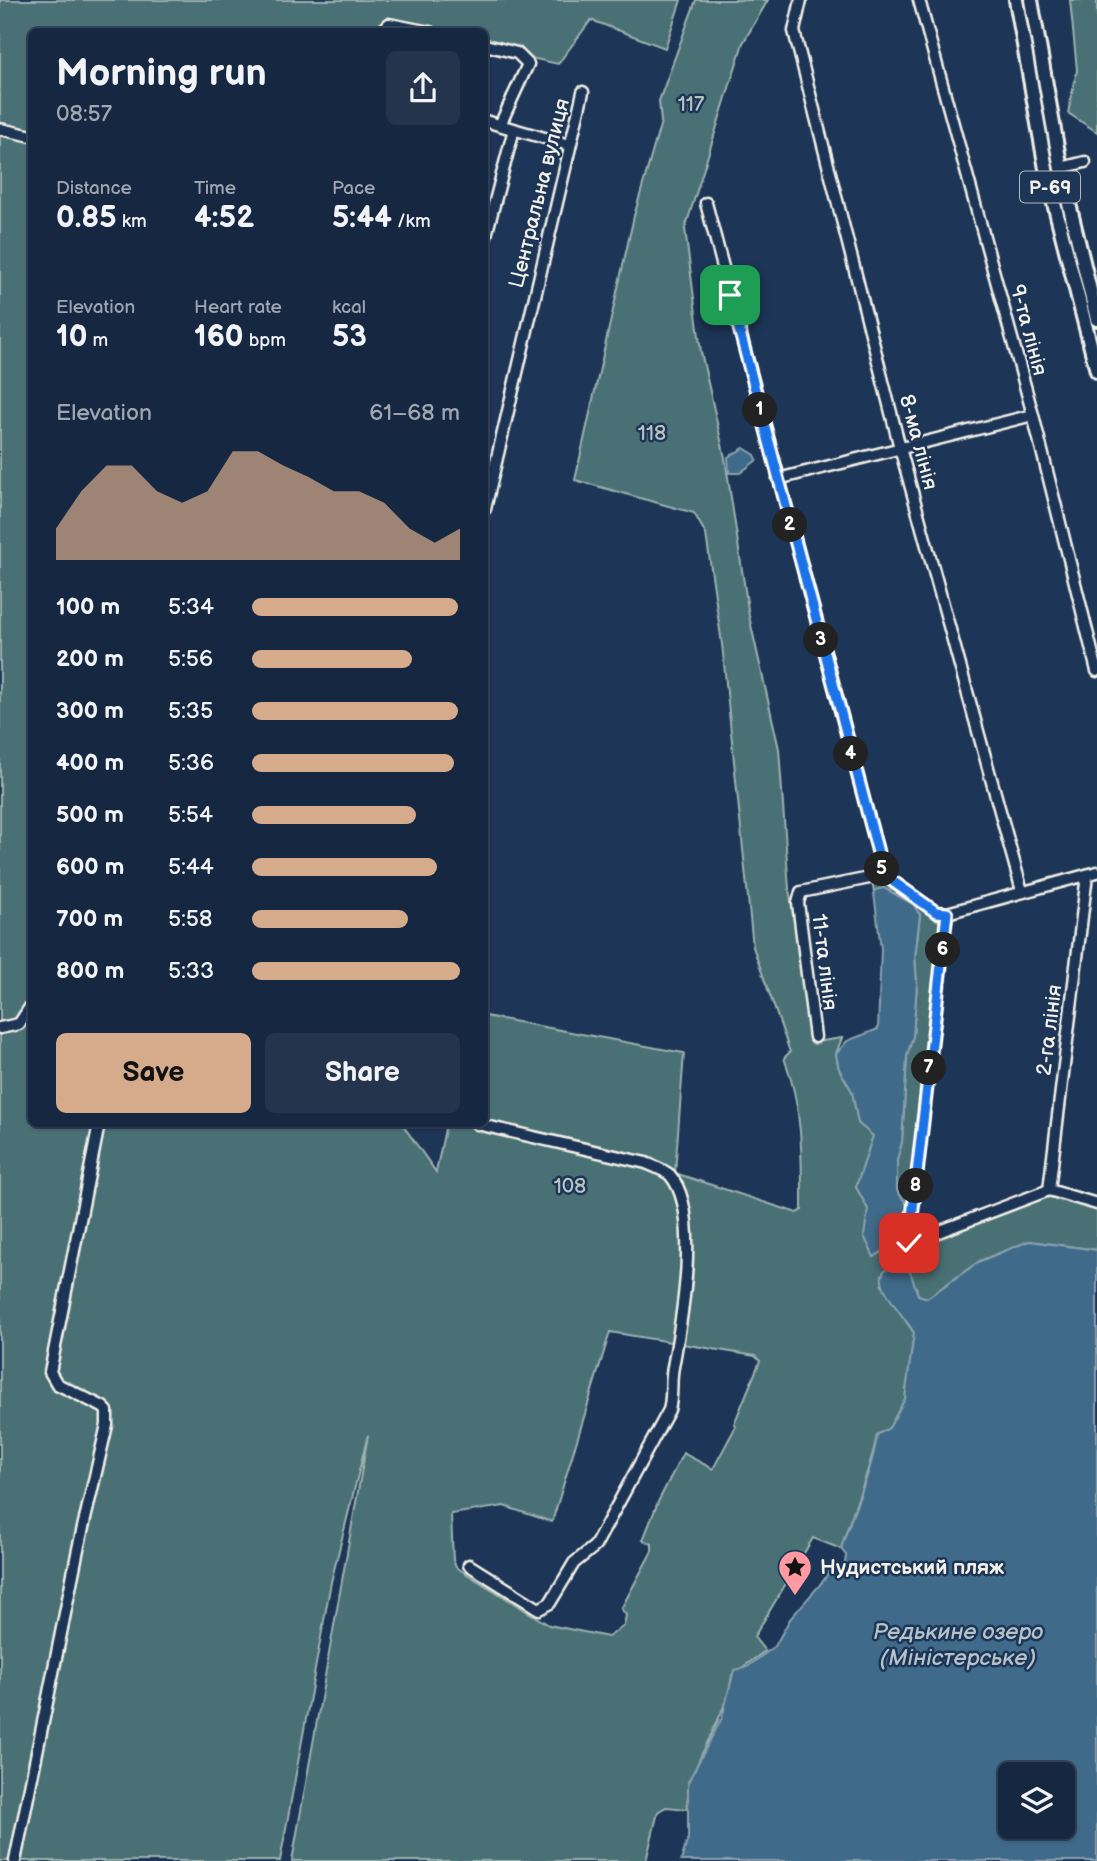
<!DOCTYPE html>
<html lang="en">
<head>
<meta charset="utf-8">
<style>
  body { margin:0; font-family:"Balsamiq Sans",sans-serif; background:#23344c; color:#f1f3f6; height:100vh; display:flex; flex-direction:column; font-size:26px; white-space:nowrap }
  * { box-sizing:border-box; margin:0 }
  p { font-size:23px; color:#9ea6b1 }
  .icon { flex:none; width:38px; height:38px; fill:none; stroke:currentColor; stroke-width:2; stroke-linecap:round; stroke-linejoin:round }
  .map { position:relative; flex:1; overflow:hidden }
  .panel { position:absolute; left:28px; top:28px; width:460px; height:1099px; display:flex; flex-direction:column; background:#162841; border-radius:10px; box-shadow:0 2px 5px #0004,0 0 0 2px #35445a }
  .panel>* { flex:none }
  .controls { position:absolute; left:998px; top:1762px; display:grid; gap:14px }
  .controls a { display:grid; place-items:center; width:77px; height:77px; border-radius:10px; background:#162841; box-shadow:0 2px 5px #0004,0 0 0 2px #35445a; font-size:35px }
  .pin { position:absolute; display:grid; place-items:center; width:60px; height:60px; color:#fff; margin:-30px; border-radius:14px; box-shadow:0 4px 10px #0006 }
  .km { position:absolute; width:35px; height:35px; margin:-18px; border-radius:50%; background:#222; color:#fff; font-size:19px; line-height:35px; text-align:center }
  .round { display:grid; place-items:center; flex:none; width:74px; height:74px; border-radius:10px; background:#23344c }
  .head { display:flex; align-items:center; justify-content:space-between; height:119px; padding:0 28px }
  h1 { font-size:38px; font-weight:700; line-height:52px }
  .metrics { display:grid; grid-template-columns:repeat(3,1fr); gap:10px; height:119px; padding:7px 28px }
  .metrics div { display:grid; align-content:center }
  .metrics b { font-size:30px; font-weight:700 }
  .metrics small { font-size:19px; font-weight:400 }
  .metrics p { font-size:19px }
  .chart { height:196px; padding:14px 28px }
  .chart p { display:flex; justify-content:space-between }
  .chart svg { width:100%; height:126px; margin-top:7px; fill:#d6ab8b; opacity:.7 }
  .button { display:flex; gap:14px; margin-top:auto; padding:14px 28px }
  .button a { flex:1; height:80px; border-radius:10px; background:#d6ab8b; color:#111; font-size:28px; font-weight:700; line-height:80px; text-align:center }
  .button a+a { background:#23344c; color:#f1f3f6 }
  ul { padding:0 28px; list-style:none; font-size:23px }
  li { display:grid; grid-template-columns:112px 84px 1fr; align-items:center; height:52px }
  li i { height:18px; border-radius:9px; background:#d6ab8b }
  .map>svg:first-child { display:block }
  .green { fill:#487175; stroke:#9eb1ae; stroke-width:2; fill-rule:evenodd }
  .water { fill:#416b89; stroke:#89a1af; stroke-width:2; fill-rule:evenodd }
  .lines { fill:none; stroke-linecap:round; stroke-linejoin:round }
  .minor-casing { stroke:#f4f1e8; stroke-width:15 }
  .major-casing { stroke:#f4f1e8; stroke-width:18 }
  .minor { stroke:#1d3557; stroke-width:10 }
  .major { stroke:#1d3557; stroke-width:12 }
  .route-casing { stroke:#fff; stroke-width:14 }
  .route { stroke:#1a73e8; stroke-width:9 }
  .labels { text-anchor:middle; stroke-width:5; stroke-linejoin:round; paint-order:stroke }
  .shield { fill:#1d3557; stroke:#b4b9bc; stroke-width:2 }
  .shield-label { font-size:19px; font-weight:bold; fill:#f4f1e8 }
  .park-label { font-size:21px; fill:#b8c4c0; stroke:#1d3557 }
  .street-label { font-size:21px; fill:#f4f1e8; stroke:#1d3557 }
  .poi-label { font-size:21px; font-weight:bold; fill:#f4f1e8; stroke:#1d3557; text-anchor:start }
  .water-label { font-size:23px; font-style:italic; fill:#b5c2c7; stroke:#1d3557 }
</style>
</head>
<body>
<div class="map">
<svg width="1097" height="1861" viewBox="0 0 1097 1861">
  <rect width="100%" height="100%" fill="#1d3557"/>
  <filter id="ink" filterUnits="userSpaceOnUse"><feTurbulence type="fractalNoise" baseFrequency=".0143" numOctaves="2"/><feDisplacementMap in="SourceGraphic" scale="14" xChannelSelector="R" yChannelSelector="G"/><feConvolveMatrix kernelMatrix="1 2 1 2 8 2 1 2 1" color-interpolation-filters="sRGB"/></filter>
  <g filter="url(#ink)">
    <g class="green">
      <path d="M0 0H681L665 48 591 20 558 64 485 48V32H411L390 27 389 32H32V1124H402L436 1172 446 1124H485V1016L684 1053 675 1173 797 1213 802 1210C802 1159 803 1106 784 1058L790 1052 753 947 722 644 706 534 694 513 575 480 634 216 661 122 659 101 696 0H768L743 43 685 229 701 352 725 458 749 616 779 749 789 889 815 1042 842 1038 836 1054 839 1069 852 1091 858 1123 873 1136 856 1187 868 1209 867 1227 874 1257 897 1243 906 1228 909 1245 941 1238 1049 1195 1097 1207V1250L1029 1241 980 1261 927 1298 918 1295 916 1287 882 1285 914 1333 905 1399 889 1428 877 1435C870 1474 852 1510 841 1549L813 1538 754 1637 765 1651 732 1675C726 1724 686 1764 687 1809L666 1807 658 1812 646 1861H292L368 1435 331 1582 280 1861H0ZM610 1332 755 1356 760 1361 734 1424 736 1426 713 1469 683 1453 658 1502 643 1540 652 1544V1551L621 1609 626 1615 624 1626 608 1637 549 1625 456 1567 453 1560 451 1514 504 1506 552 1522Z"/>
      <path d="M1070 0H1097V132L1068 113 1077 70Z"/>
      <path d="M882 880 902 889 943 925 909 1207 897 1191V1160L902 1142 907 1056 913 1036 917 984 915 957 920 915C908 898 896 892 875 890L874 893 872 881Z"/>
    </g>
    <g class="water">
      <path d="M744 448 755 455 757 460 740 473H729L728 457Z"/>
      <path d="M884 888 913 904 920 915 915 957 917 984 913 1036 907 1056 902 1142 897 1160V1191L909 1207C905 1234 897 1243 874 1257L864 1236 868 1209 856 1187 873 1136 858 1123 852 1091 839 1069 836 1054 847 1041 878 1029 881 949 874 893 875 890Z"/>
      <path d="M1029 1241 1097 1250V1861H681L688 1838V1782L722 1718 734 1670 747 1667 775 1646 790 1619 824 1580 832 1566 840 1567 845 1563 846 1555 841 1549C852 1511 872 1474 877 1435L889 1428 905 1399 914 1333C906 1316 853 1267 903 1264L911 1274 918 1295 927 1298 980 1261ZM1010 1774H1062V1827H1010Z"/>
    </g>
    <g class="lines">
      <g class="minor-casing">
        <g id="minor">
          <path d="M801 0 794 31 900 448 1022 891"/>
          <path d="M919 0 1033 415 1097 671"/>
          <path d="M381 32 389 24 430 32"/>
          <path d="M485 45 517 53 528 64 500 125"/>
          <path d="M485 121 569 145"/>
          <path d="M0 129 32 136"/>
          <path d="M1061 168 1085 162"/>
          <path d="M706 203 884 875 936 912 947 913 1097 872"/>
          <path d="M485 239 514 129"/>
          <path d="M778 479 1033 415"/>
          <path d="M485 509 583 92"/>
          <path d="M947 913 909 1243 1049 1190 1097 1204"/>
          <path d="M0 1028 19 1024 32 1004"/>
          <path d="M815 1037 798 903 801 892 884 875"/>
          <path d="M1049 1190 1087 875"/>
          <path d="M469 1565 539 1609 550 1603 574 1563 595 1546 669 1410C673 1396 670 1382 673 1367 681 1324 702 1211 670 1175 664 1170 653 1166 646 1163L477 1124"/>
          <path d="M15 1861 78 1549 107 1425V1411L103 1407 57 1384 50 1372 99 1124"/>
        </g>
      </g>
      <g class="major-casing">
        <g id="major">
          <path d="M1016 0 1048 180 1097 371"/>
          <path d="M1031 0 1062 175 1097 319"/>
        </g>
      </g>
      <use href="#minor" class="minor"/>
      <use href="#major" class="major"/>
    </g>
  </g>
  <g class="lines" filter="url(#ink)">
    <g class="route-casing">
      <path id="route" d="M730 295 884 875 936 912 947 913 909 1243"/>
    </g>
    <use href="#route" class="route"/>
  </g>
  <defs>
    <g id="sight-pin" transform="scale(1.75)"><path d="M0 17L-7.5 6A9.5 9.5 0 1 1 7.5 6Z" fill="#ff9aa2" stroke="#1d3557"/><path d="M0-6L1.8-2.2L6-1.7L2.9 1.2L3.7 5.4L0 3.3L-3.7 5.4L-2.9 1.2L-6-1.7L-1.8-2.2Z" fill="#111"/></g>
  </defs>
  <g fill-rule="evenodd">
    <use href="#sight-pin" x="795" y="1567"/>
  </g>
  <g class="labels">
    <rect class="shield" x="1020" y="171.5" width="60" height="31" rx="5"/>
    <g class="shield-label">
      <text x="1050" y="194">Р-69</text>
    </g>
    <g class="park-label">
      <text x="691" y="111">117</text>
      <text x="652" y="440">118</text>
      <text x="570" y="1193">108</text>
    </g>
    <g class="street-label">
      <text transform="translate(539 193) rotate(-76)" y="7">Центральна вулиця</text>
      <text transform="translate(1029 330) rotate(75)" y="7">9-та лінія</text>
      <text transform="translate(919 442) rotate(75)" y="7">8-ма лінія</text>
      <text transform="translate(825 962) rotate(83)" y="7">11-та лінія</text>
      <text transform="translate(1049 1030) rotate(-83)" y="7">2-га лінія</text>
    </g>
    <g class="poi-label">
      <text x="820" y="1574">Нудистський пляж</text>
    </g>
    <g class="water-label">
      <text x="958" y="1639">Редькине озеро<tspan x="958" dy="26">(Міністерське)</tspan></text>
    </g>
  </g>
</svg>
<div class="controls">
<a><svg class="icon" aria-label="layers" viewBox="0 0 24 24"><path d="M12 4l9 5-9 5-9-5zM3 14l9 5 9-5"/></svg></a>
</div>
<div class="pin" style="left:730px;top:295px;background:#1e9e55"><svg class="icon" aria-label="arrive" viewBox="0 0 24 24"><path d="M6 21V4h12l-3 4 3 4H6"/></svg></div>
<div class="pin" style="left:909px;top:1243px;background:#d93025"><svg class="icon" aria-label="check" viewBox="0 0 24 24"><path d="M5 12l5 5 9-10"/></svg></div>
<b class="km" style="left:760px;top:410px">1</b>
<b class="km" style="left:790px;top:525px">2</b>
<b class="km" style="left:821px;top:640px">3</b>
<b class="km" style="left:851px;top:754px">4</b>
<b class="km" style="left:882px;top:869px">5</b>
<b class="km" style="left:943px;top:950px">6</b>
<b class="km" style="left:929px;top:1068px">7</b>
<b class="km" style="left:916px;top:1186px">8</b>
<section class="panel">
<div class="head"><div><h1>Morning run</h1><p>08:57</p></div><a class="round"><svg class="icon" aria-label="share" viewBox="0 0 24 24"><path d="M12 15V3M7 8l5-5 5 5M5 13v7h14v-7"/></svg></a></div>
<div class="metrics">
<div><p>Distance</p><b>0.85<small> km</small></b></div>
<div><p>Time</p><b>4:52</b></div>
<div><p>Pace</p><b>5:44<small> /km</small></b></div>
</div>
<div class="metrics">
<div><p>Elevation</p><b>10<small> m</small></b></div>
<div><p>Heart rate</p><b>160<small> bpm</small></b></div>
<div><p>kcal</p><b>53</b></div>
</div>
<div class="chart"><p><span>Elevation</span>61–68 m</p>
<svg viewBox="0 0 160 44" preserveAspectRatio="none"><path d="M0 44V33L10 20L20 11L30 11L40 20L50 24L60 20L70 6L80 6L90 11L100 15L110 20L120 20L130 24L140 33L150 38L160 33V44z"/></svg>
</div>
<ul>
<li><b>100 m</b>5:34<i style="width:99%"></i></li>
<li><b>200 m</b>5:56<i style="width:77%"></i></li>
<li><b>300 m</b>5:35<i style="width:99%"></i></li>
<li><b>400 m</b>5:36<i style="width:97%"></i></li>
<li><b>500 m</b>5:54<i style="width:79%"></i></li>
<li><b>600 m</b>5:44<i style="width:89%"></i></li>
<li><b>700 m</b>5:58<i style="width:75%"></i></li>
<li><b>800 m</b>5:33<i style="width:100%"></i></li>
</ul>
<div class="button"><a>Save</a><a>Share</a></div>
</section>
</div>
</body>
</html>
